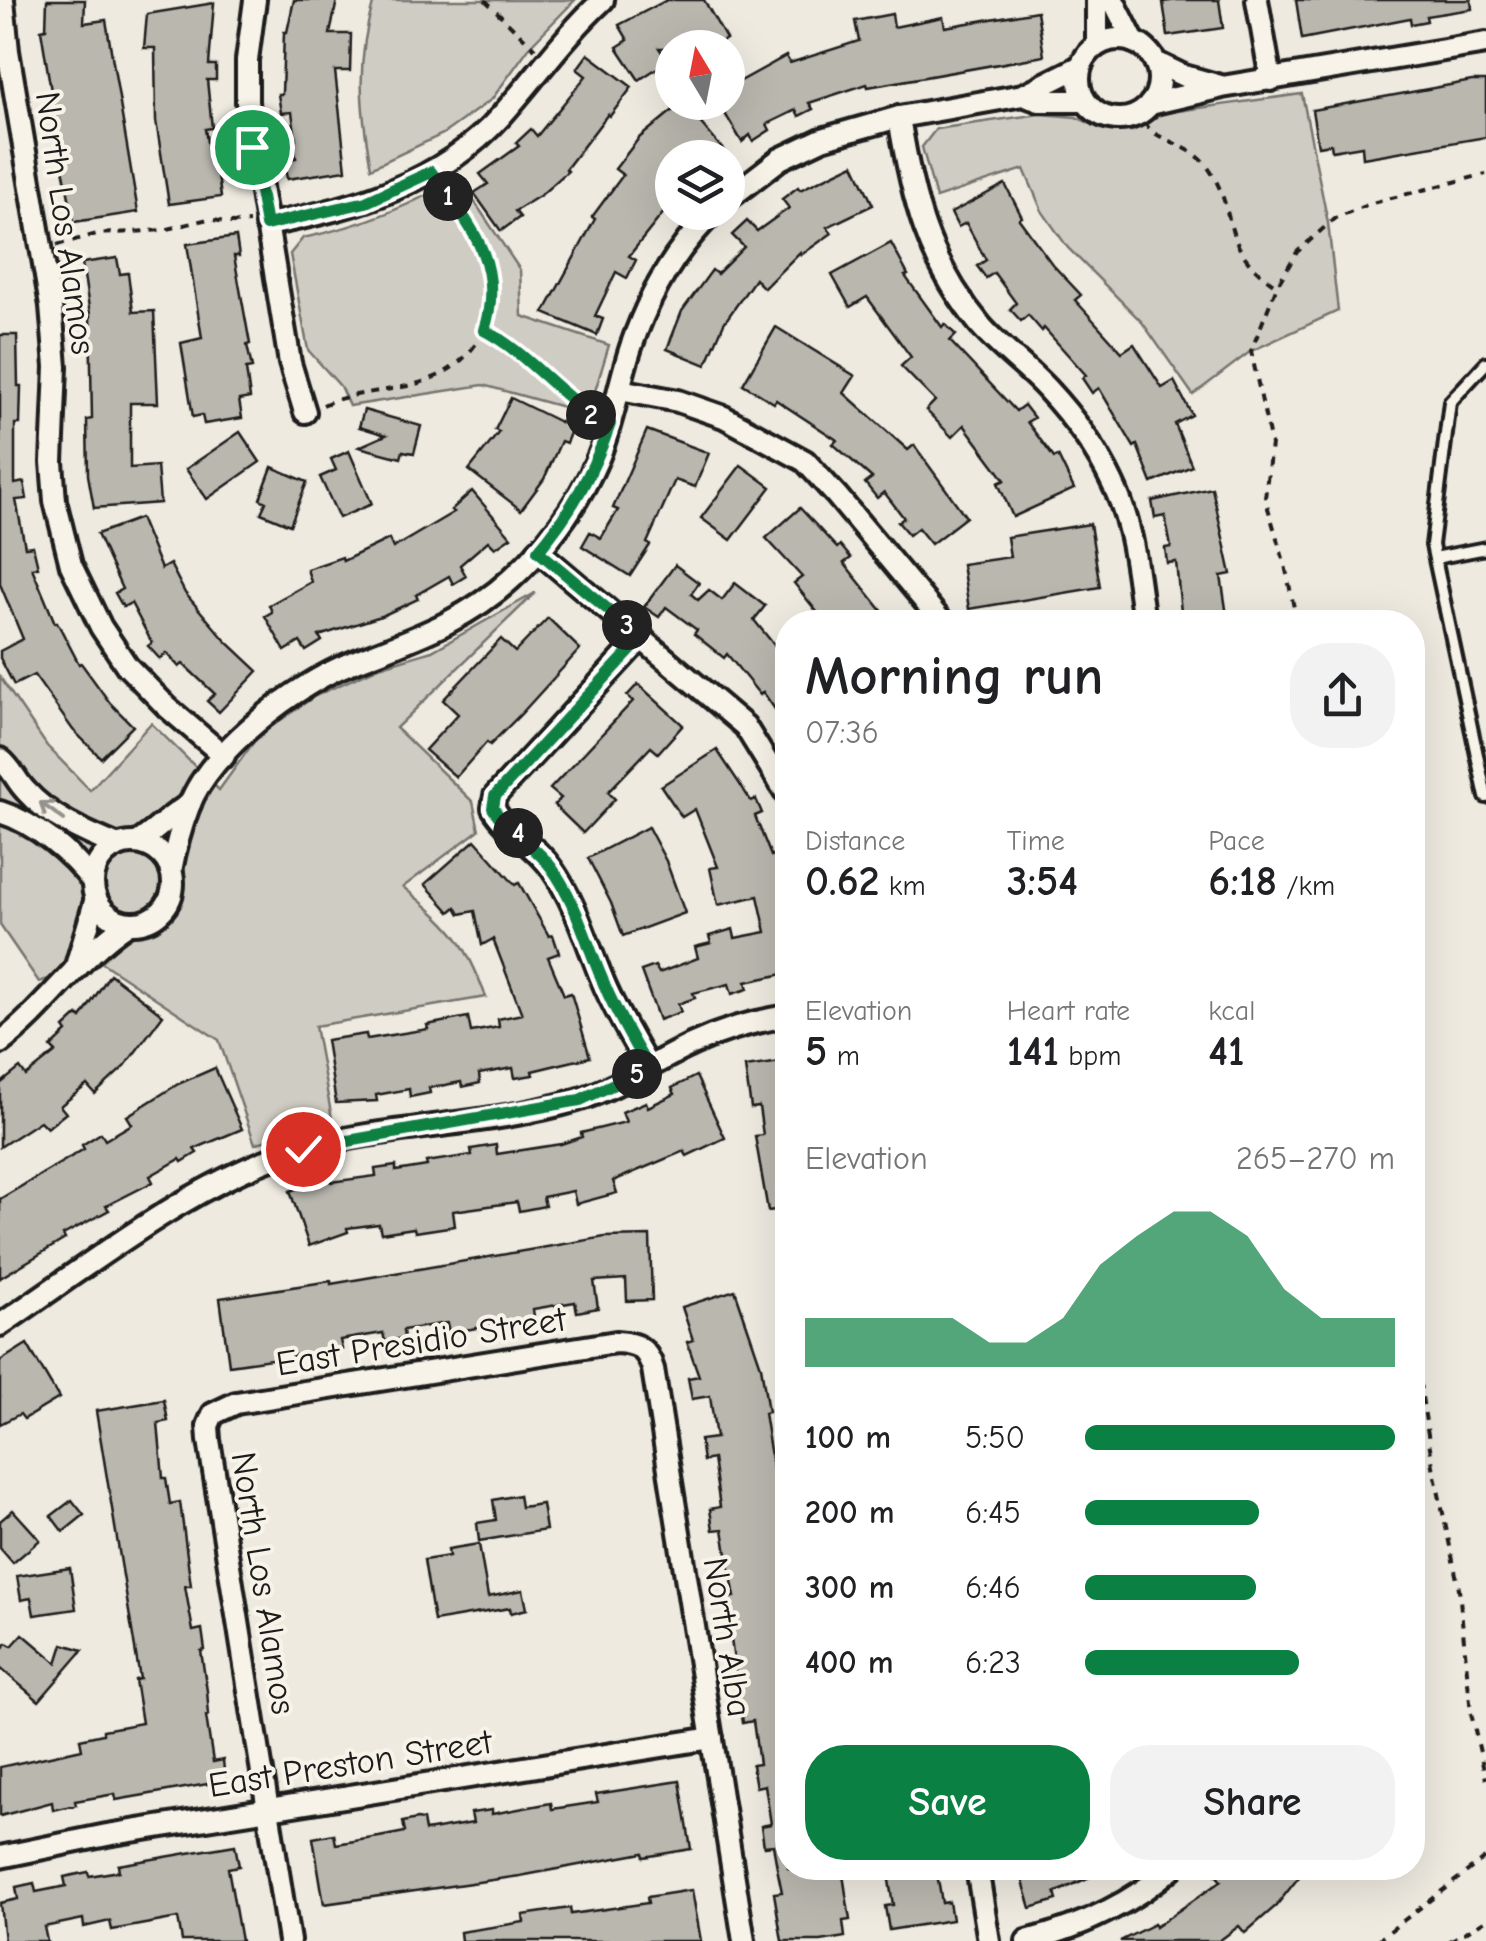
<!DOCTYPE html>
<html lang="en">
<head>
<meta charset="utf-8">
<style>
  body { margin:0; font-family:"Comic Neue",sans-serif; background:#f2f2f2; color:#202124; height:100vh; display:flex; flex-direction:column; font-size:38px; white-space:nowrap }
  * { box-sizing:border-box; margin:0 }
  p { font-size:32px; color:#757577 }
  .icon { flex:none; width:55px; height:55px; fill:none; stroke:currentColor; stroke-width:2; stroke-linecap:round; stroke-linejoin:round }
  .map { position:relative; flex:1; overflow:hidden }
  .panel { position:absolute; left:775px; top:610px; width:650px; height:1270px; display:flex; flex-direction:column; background:#fff; border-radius:40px; box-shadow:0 10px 40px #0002 }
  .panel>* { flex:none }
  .needle { width:65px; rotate:350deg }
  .controls { position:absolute; left:655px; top:30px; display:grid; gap:20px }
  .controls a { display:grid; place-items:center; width:90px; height:90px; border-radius:50%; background:#fff; box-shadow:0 10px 40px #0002; font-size:50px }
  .pin { position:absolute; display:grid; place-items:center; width:85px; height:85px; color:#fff; margin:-42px; border:5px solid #fff; border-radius:50%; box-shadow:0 2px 10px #0007 }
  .km { position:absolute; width:50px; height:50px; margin:-25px; border-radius:50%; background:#222; color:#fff; font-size:28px; line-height:50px; text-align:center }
  .round { display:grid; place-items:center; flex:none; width:105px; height:105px; border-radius:40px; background:#f2f2f2 }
  .overview { display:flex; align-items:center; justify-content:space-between; height:170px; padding:0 30px }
  h1 { font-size:55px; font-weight:700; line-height:75px }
  .metrics { display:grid; grid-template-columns:repeat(3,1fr); gap:15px; height:170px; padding:10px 30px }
  .metrics div { display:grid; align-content:center }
  .metrics b { font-size:42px; font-weight:700 }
  .metrics small { font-size:28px; font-weight:400 }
  .metrics p { font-size:28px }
  .chart { height:280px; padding:20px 30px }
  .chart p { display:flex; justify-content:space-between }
  .chart svg { width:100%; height:180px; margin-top:10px; fill:#0b8043; opacity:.7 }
  .button { display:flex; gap:20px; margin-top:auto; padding:20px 30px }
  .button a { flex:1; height:115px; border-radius:40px; background:#0b8043; color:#fff; font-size:40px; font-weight:700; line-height:115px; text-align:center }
  .button a+a { background:#f2f2f2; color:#202124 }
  ul { padding:0 30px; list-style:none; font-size:32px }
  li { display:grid; grid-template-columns:160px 120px 1fr; align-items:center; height:75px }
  li i { height:25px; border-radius:12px; background:#0b8043 }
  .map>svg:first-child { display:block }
  .green { fill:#cfccc3; stroke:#767470; stroke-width:2.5 }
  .building { fill:#bab7af; stroke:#1c1c1c; stroke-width:2.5 }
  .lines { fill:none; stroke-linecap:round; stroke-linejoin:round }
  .service-casing { stroke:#1c1c1c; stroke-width:18 }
  .minor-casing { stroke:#1c1c1c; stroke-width:28 }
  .path { stroke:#1c1c1c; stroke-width:4; stroke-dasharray:8 8; stroke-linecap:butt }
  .service { stroke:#f7f3e8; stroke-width:10 }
  .minor { stroke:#f7f3e8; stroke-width:20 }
  .oneway { stroke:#94928c }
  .route-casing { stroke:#fff; stroke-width:20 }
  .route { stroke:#0b8043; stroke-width:12 }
  .labels { text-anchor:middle; stroke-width:8; stroke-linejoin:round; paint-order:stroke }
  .street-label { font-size:35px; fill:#1c1c1c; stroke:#f7f3e8 }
</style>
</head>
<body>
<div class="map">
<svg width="1486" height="1941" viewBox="0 0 1486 1941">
  <rect width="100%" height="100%" fill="#eeeae0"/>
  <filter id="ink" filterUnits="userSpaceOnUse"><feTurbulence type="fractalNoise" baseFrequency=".01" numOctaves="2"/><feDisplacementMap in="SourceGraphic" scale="20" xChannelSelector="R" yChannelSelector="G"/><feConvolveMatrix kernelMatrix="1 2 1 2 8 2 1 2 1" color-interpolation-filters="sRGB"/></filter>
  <g filter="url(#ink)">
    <g class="green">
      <path d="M374 0H575L531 45 492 99 443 134 371 168C360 106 356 61 374 0Z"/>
      <path d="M1302 94 1328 223 1338 311 1251 351 1193 395 1142 322 1068 248 1042 211 1024 169 936 198 922 147 936 129 1040 114 1076 117 1105 130 1133 131 1163 113Z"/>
      <path d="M458 177 520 270 522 316 609 345 588 414 483 385 349 406 340 386 308 350 290 254 303 238C359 226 410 208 458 177Z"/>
      <path d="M535 593 396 728 473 802 479 830 403 887C451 926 464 937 486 997L315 1026 333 1124 285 1134 255 1144 219 1040 101 962 39 982 0 925V677L47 746 90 790 151 723 219 790 258 736 315 696 379 667 432 651Z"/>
    </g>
    <g class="building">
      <path d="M47 0H85L84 23 106 20 138 212 74 222 56 134H58L41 30 46 29Z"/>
      <path d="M294 0H337L330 34H351L350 71H335L346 170 287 179 284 160 296 158 293 140H296L292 112 281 113 278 94H282L284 32H287Z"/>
      <path d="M667 0H704L726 39 711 48H659L668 61 639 80 617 47 628 40 619 25Z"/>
      <path d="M1177 0H1219L1223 28 1168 36 1163 2Z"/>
      <path d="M1296 0H1471L1472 9 1426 16 1427 21 1411 24 1410 18 1302 39Z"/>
      <path d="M214 3 209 65H216V80H207L212 128 205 129 210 161 223 159 225 174 218 175 221 197 169 204 156 121 155 48H144L147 14Z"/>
      <path d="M1037 11 1044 56 868 87 867 84 809 103 813 109 799 116 796 110 767 124 770 130 753 141 750 135 742 142 718 102H728V88L786 56 790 63 859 41 855 21 892 14 894 27 943 17 945 27Z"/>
      <path d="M588 54 632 87 610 116 608 114 566 169 568 171 541 195 515 211 520 217 501 231 474 193 488 184 480 174 519 146 516 143 531 129 537 136 586 76 577 69Z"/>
      <path d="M1472 81H1486V137L1363 158 1362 146 1332 151 1331 144 1318 146 1312 110Z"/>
      <path d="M683 102 730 158H672V202L629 256 636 260 627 278 616 272 595 316 603 319 597 335 544 313 595 219 592 217 623 175 615 169 639 138Z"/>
      <path d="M854 164 873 205 827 227 832 233 801 255 800 252 764 288 755 279 724 323 706 365 667 349 682 311 712 270 717 274 744 247 732 235 747 221 757 231 789 208 782 199 798 187 800 190Z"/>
      <path d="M1005 184 1022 217 1019 219 1052 264 1081 295 1075 300 1122 352 1134 344 1162 388 1174 381 1192 415 1175 424 1192 466 1152 483 1137 445 1134 447 1099 388 1092 393 1082 378 1086 375 1044 328 1042 331 1028 315 1021 321 1010 309 1016 303 994 273 986 278 977 266 986 260 966 223 958 227 951 213Z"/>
      <path d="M236 237 239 256H234L250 344 247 345 252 368 246 369 250 398 239 400 242 418 204 424 202 415 193 417 181 343 202 338 187 244Z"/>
      <path d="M891 243 908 275 905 276 942 327 945 324 956 335 950 341 1016 411 1024 405 1034 418 1027 422 1054 458 1058 456 1074 489 1013 517 998 483 1005 480 964 425 952 437 926 410 935 401 901 366 911 357 867 297 850 307 832 275Z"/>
      <path d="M117 258 120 274 128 273 133 312 154 311 158 403H130V468L157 466 160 503 94 508 88 475 87 420 92 419 90 314 82 263Z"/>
      <path d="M776 327 855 376 844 393 908 450 914 445 966 517 931 544 918 528 909 535 898 522 904 518 884 492 877 498 865 483 872 478 833 444 837 440 776 400 774 403 743 384Z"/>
      <path d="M0 335H17L18 386H21L20 424H15V484L24 482 27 499 16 500 25 547 33 546 38 567 32 568 55 623 57 622 79 664 81 663 110 703 133 726 101 758 73 730 34 675 14 685 0 658V651L23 639 0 584Z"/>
      <path d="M511 398 572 428 566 443 561 441 544 479 521 510 469 470 499 432 495 430Z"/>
      <path d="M364 410 421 426 414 453 403 451 401 458 359 447 386 435 359 427Z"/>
      <path d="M647 430 709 453 695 487 675 480 647 543 650 545 630 576 582 546 590 532 601 538 618 510 613 508Z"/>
      <path d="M240 432 260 462 207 499 186 469Z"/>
      <path d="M349 451 372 504 339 518 320 477 336 470 331 459Z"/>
      <path d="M741 465 771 487 731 540 701 518Z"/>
      <path d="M272 467 307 482 290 525 261 513 266 502 260 499Z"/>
      <path d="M1212 488 1231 574 1221 576 1228 622H1182L1176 562 1167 563 1165 548 1171 547 1165 516 1155 518 1152 501Z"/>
      <path d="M472 491 511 537 495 548 488 541 460 565 466 576 453 584 449 576 416 595 418 599 384 615 319 636 322 641 306 651 300 642 285 651 265 616 272 612 269 605 311 582 307 569 342 557 343 561 389 539 393 548 454 512 451 510Z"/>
      <path d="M800 508 837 548 840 545 851 558 844 563 891 622H825L794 583 802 577 766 538Z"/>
      <path d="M140 518 161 569 170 564 185 593 226 641 258 671 219 712 207 701 215 694 183 664 179 667 167 653 160 659 148 646 152 643 131 603 123 607 115 593 122 589 97 534Z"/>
      <path d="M1090 524 1100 587 969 609 962 564 1010 557 1007 537Z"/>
      <path d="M675 565 699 583 691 594 698 600 709 590 722 600 735 583 765 606 754 620 788 662V728L763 692 760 695 727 654 724 658 694 634 697 630 666 607 659 617 644 607Z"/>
      <path d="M548 618 580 649 521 714 490 745 487 742 456 777 425 750 458 714 443 700 501 639 515 652Z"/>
      <path d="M638 684 683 725 658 753 651 747 608 792 615 799 583 833 554 805 561 798 550 789 633 701 627 696Z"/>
      <path d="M717 750 751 801 756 799 762 813 755 816 771 856 775 855 788 919V973L746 982 748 989 732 994 729 984 693 993 695 998 678 1004 681 1012 659 1020 641 971 655 966 659 973 698 958 695 947 711 943 709 936 733 929 735 938 766 932 758 896 718 905 710 868 718 867 695 809 682 817 661 786Z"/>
      <path d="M648 827 666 861 685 913 623 936 611 903 588 858Z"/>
      <path d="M475 840 515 885 519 883 549 936 553 935 559 953 548 957 564 995 571 993 590 1057 532 1071 533 1075 515 1078 513 1068 479 1074 480 1083 462 1087 461 1082 429 1088 430 1093 410 1097 409 1089 376 1095 377 1101 336 1103 326 1040 366 1034 367 1039 428 1029 427 1025 468 1017 471 1032 499 1027 498 1019 522 1014 493 939 482 945 475 911 460 914 456 907 450 912 425 884Z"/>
      <path d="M110 974 163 1015 125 1066 95 1094 87 1085 60 1106 66 1113 47 1128 40 1121 0 1147V1084L20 1068 26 1076 56 1052 51 1047 67 1032 64 1028 78 1015 81 1018Z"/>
      <path d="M788 1061V1208L768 1211 755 1136 763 1135 759 1107 751 1108 745 1067Z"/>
      <path d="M215 1068 242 1129 194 1149 197 1153 182 1162 180 1159 150 1176 153 1182 106 1206 109 1210 63 1235 65 1239 0 1278V1199L84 1149 82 1145 101 1133 105 1140 132 1124 127 1116 178 1084Z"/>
      <path d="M696 1076 725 1138 687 1156 684 1151 613 1181 617 1193 576 1204 573 1191 543 1197 545 1206 519 1211 517 1202 453 1211 455 1226 415 1232 414 1228 381 1233 379 1224 347 1228 348 1232 309 1246 290 1191 307 1185 306 1182 328 1174 331 1182 376 1176 375 1169 396 1166V1171L427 1166 426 1162 472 1155 471 1149 496 1145 497 1154 561 1144 582 1137 581 1133 626 1122 622 1112 646 1102 648 1107 675 1094 672 1088Z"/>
      <path d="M650 1236 652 1300 627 1301 626 1279 594 1281 598 1308 577 1312 575 1302 533 1309 534 1317 471 1329 449 1332 447 1323 403 1330 404 1338 385 1341 383 1333 340 1340 342 1349 229 1365 220 1298 331 1281V1284L605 1237Z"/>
      <path d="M735 1290 761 1366 768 1412 764 1413 788 1562V1868H842L850 1920 843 1921 845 1937 821 1941H782L774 1893 782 1892 777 1868 773 1845 764 1846 761 1826 771 1824 765 1785 756 1787 752 1765 759 1764 753 1721 743 1723 725 1598 735 1597 727 1554 723 1529 713 1530 710 1509 720 1507 713 1459 703 1461 700 1440 716 1438 710 1396 692 1399 688 1378 699 1376 687 1342 693 1340 682 1307Z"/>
      <path d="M27 1344 59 1398 24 1419 20 1414 0 1424V1361Z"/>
      <path d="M164 1400 168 1421 158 1423 163 1478H166L170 1504 180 1502 191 1586H185L193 1631 202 1629 205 1650 201 1651 207 1691 209 1715 206 1716 213 1762 223 1760 225 1781 116 1800 115 1794 75 1801 76 1805 53 1810 52 1802 0 1816V1767L82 1749 80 1739 103 1734V1730L142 1723 135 1680 140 1679 96 1411Z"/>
      <path d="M519 1495 521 1507 542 1504 546 1530 479 1541 477 1523 496 1520 493 1500Z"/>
      <path d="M72 1500 84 1515 63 1532 51 1516Z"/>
      <path d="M13 1510 40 1540 13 1563 0 1548V1521Z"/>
      <path d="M479 1544 488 1597 523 1590 527 1609 511 1613 510 1608 434 1621 424 1560 449 1556 448 1549Z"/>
      <path d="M70 1568 76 1609 34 1615 31 1598 21 1600 17 1576Z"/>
      <path d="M23 1634 57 1663 63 1644 83 1650 39 1701 0 1668V1651L7 1643 12 1646Z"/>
      <path d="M680 1781 691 1849 644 1857 643 1853 520 1876 324 1904 313 1838 334 1834 336 1844 379 1837 405 1832 403 1822 417 1819 423 1820 425 1831 473 1823 471 1813 492 1810V1814L551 1803 552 1809 598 1802 596 1794Z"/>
      <path d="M235 1845 239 1866 228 1868 241 1941H182L178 1918 112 1930 110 1921 84 1927 83 1919 44 1927 47 1941H4L0 1903 18 1899 16 1887 34 1883 36 1892 66 1886 64 1877 88 1872 89 1876 119 1871 118 1865Z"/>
      <path d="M887 1868H936L942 1903 949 1902 952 1920 889 1930 885 1906 893 1905Z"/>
      <path d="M1019 1868H1109L1055 1893 1057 1900 1031 1908Z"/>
      <path d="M1210 1868H1306L1276 1906 1245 1933 1239 1926 1219 1941H1120L1154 1924 1155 1927 1221 1881Z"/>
      <path d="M692 1890 701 1941H461L460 1932 524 1922 523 1915 570 1908 571 1914 648 1903 647 1897Z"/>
    </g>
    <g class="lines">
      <g class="service-casing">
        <g id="service">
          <path d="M1486 363 1450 402 1432 545 1486 797"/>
          <path d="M1435 558 1486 548"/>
        </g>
      </g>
      <g class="minor-casing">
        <g id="minor">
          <path d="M3 0 8 51 51 306 56 367 52 462 55 501 71 565 101 627 127 666 167 707 224 756"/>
          <path d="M255 0 247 60V102L290 363 305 412"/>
          <path d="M1113 0 1134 42"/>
          <path d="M1257 0 1271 80"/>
          <circle cx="1119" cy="79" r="40"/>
          <path d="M1097 45V0"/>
          <path d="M1155 62 1184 76 1220 86"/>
          <path d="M1023 95 1039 101H1085"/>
          <path d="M1150 104 1222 87 1486 43"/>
          <path d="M899 117C912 198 927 261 981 326 1001 349 1027 367 1047 389 1073 417 1096 448 1112 482 1134 526 1137 575 1144 622"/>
          <path d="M728 199 780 159 822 139 899 117 1023 95 1081 66"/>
          <path d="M266 225C353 209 440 184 501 116 536 77 564 36 603 0"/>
          <path d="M620 390 678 401 724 417 805 461 837 496 942 622"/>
          <path d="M538 551 745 726 788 796"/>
          <path d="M642 637 495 796 493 808C507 832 536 845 552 869 575 902 586 940 601 977 613 1008 632 1038 648 1067"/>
          <path d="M0 759C13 769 15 780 26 791 49 817 86 833 118 846"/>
          <path d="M0 812C35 823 71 853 93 882"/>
          <path d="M137 843C156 831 170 815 190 804"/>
          <circle cx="133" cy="883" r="40"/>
          <path d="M171 871C175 849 181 827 189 806 209 751 298 683 351 663 409 640 465 622 511 579 548 545 579 503 599 456 613 421 619 383 631 347 648 297 675 249 714 212"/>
          <path d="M76 966 96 898"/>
          <path d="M0 1043C48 1007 79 955 129 923"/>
          <path d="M0 1325C90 1265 197 1178 301 1149 391 1124 487 1127 577 1100 618 1088 654 1062 693 1044 723 1030 755 1021 788 1016"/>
          <path d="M0 1857 107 1835 712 1738"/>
          <path d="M977 1868 989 1941"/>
          <path d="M289 1941 209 1440 208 1426 213 1414 236 1403 616 1342C637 1343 647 1348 653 1369L744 1941"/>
          <path d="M1027 1941C1080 1927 1131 1904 1172 1868"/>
        </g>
      </g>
      <g class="path">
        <path d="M485 0 535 49"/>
        <path d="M1144 122C1157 143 1189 142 1207 166 1240 212 1216 244 1275 285"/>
        <path d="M57 245 97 234 164 230 208 219 231 223 249 222"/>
        <path d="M485 330 525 357 592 416"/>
        <path d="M323 405C359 389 400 393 435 377 483 356 503 305 486 256 477 230 456 207 440 185"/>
        <path d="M1297 622 1285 565 1265 498 1271 444 1251 351 1277 286 1297 252 1335 218 1372 203 1486 174"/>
        <path d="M1412 1334 1433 1466 1459 1589 1471 1713 1486 1779"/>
        <path d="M1377 1941 1486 1857"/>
        <path d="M1450 1941 1486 1920"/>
      </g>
      <use href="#service" class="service"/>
      <use href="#minor" class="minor"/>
    </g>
    <defs><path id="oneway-shaft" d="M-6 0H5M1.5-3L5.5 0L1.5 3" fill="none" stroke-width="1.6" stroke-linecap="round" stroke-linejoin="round" transform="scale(2.5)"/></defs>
    <use class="oneway" href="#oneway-shaft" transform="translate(52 811) rotate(-144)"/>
  </g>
  <g class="lines" filter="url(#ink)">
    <g class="route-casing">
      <path id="route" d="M252 147 266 225 366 202 431 172C468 223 506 263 484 330 532 355 562 402 610 424 593 473 571 512 538 551L642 638 495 796 493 808C507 831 534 844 551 867 576 901 586 942 602 979 614 1010 632 1039 648 1068L580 1100 303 1149"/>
    </g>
    <use href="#route" class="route"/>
  </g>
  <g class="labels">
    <g class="street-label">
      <text transform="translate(66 223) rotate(82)" y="12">North Los Alamos</text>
      <text transform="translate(421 1341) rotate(-9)" y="12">East Presidio Street</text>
      <text transform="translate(264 1583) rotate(81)" y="12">North Los Alamos</text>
      <text transform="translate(728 1637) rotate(81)" y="12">North Alba</text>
      <text transform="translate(350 1763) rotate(-9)" y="12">East Preston Street</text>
    </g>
  </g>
</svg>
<div class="controls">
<a><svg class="needle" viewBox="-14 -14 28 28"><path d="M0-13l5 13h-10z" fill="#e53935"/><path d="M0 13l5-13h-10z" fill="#757577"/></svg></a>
<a><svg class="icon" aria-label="layers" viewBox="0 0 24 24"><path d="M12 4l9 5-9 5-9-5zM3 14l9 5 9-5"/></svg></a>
</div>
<div class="pin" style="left:252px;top:147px;background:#1e9e55"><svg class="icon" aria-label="arrive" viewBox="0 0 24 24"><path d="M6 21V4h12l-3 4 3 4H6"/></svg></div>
<div class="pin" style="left:303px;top:1149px;background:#d93025"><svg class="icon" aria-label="check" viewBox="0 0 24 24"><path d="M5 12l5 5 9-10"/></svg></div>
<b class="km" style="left:448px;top:196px">1</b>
<b class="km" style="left:591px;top:415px">2</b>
<b class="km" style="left:627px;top:625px">3</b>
<b class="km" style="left:518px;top:833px">4</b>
<b class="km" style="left:637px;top:1074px">5</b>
<section class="panel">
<div class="overview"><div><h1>Morning run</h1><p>07:36</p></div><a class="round"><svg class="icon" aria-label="share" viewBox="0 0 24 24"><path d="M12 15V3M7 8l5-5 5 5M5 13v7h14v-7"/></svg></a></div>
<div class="metrics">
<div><p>Distance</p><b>0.62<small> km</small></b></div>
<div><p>Time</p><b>3:54</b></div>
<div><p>Pace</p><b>6:18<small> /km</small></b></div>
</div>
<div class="metrics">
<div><p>Elevation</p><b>5<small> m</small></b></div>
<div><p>Heart rate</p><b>141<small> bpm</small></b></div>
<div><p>kcal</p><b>41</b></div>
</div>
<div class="chart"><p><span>Elevation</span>265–270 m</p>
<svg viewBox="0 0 160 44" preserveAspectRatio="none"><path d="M0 44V32L10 32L20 32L30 32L40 32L50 38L60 38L70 32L80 19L90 12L100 6L110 6L120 12L130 25L140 32L150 32L160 32V44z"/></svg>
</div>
<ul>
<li><b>100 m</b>5:50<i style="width:100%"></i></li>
<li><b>200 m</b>6:45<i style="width:56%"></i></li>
<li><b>300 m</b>6:46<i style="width:55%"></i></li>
<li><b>400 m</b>6:23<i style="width:69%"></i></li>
</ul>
<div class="button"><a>Save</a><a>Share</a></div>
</section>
</div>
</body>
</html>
